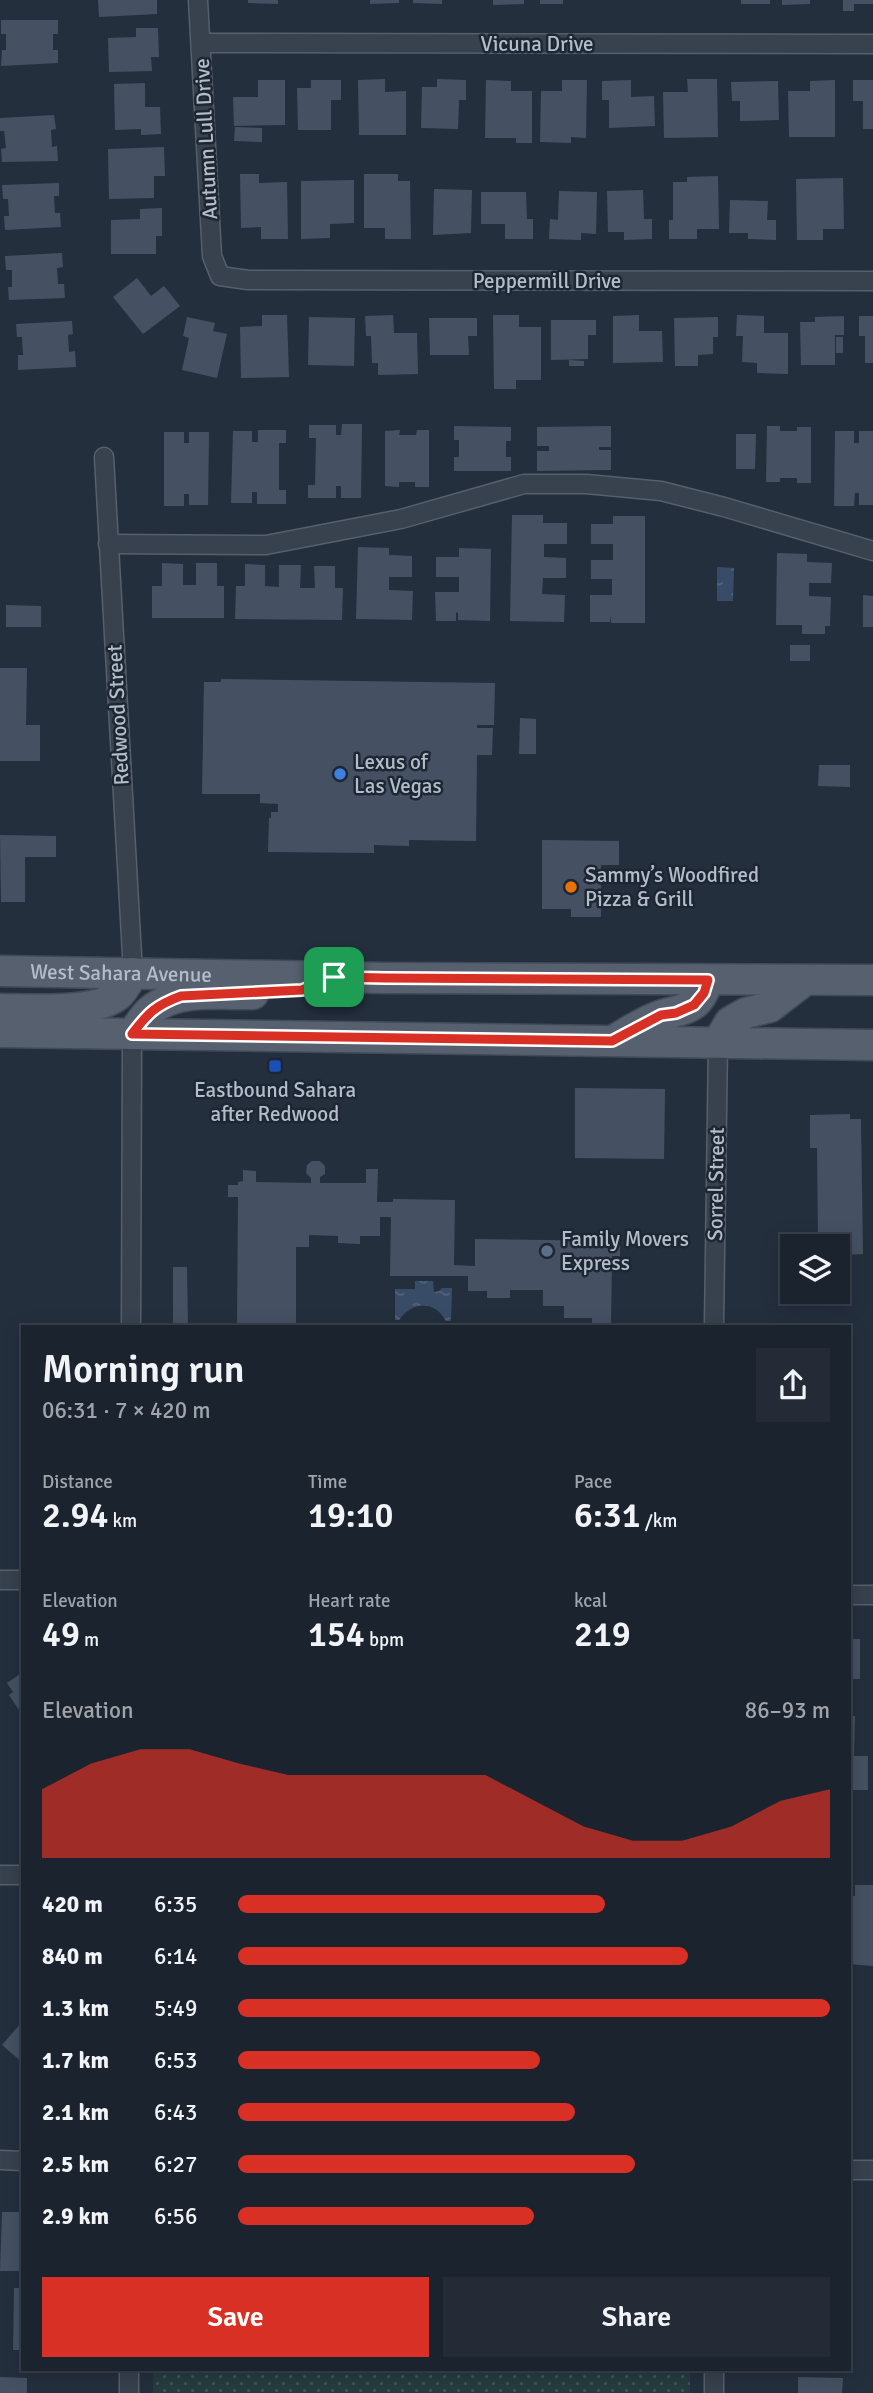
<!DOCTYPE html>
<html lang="en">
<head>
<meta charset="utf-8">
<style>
  body { margin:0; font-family:Signika,sans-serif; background:#242b36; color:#f1f3f6; height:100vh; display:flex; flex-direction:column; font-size:26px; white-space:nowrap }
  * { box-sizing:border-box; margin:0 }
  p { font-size:23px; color:#a0a4aa }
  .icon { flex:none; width:38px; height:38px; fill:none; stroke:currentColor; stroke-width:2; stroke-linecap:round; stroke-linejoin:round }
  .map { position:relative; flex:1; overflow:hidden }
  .panel { position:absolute; left:21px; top:1325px; width:830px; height:1046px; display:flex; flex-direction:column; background:#1b232e; border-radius:0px; box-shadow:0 4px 18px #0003,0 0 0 2px #39404a }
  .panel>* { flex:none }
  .controls { position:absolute; left:780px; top:1234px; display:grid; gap:14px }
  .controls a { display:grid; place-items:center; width:70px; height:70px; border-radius:0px; background:#1b232e; box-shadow:0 4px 18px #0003,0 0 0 2px #39404a; font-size:35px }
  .pin { position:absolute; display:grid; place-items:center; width:60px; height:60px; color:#fff; margin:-30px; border-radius:14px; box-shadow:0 4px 10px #0006 }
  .round { display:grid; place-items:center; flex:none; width:74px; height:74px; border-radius:0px; background:#242b36 }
  .headline { display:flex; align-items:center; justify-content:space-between; height:119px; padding:0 21px }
  h1 { font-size:38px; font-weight:600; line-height:52px }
  .metrics { display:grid; grid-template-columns:repeat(3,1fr); gap:10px; height:119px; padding:7px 21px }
  .metrics div { display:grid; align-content:center }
  .metrics b { font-size:35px; font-weight:600 }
  .metrics small { font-size:19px; font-weight:400 }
  .metrics p { font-size:19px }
  .chart { height:196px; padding:14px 21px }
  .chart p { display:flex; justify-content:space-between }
  .chart svg { width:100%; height:126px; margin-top:7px; fill:#d93025; opacity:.7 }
  .button { display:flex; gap:14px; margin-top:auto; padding:14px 21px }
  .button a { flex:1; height:80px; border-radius:0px; background:#d93025; color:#fff; font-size:28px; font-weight:600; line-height:80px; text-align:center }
  .button a+a { background:#242b36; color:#f1f3f6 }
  ul { padding:0 21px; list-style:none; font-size:23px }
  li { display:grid; grid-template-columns:112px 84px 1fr; align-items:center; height:52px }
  li i { height:18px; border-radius:9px; background:#d93025 }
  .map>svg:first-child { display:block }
  .park { fill:url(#park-dots) }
  .water { fill:url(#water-ripples) }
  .building { fill:#455162 }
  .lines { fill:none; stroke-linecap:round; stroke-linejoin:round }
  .street-casing { stroke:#565f6c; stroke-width:21 }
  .primary-casing { stroke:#414a57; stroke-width:33 }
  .street { stroke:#38414e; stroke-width:18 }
  .primary { stroke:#56606e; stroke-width:30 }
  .route-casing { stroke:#fff; stroke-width:14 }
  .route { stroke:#d93025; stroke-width:9 }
  .shop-dot { fill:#3f7fe0; stroke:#1d2633; stroke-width:2.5 }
  .food-dot { fill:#e8710a; stroke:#1d2633; stroke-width:2.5 }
  .transit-dot { fill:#1a4fb4; stroke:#1d2633; stroke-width:2.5 }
  .service-dot { fill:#5c6f8a; stroke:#1d2633; stroke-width:2.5 }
  .labels { text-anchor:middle; stroke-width:5; stroke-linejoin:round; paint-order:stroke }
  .street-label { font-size:21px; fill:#b4bcc9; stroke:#1d2633 }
  .poi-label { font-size:21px; fill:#b4bcc9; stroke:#1d2633; text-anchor:start }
</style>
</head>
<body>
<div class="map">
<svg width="873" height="2393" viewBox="0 0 873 2393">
  <defs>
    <pattern id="park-dots" width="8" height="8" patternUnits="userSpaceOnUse" patternTransform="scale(1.75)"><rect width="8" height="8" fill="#263c3f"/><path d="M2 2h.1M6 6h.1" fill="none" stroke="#435659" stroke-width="1.8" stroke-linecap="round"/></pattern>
    <pattern id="water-ripples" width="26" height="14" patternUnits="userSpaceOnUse" patternTransform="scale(1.75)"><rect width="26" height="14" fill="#394c67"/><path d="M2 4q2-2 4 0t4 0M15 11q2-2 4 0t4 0" fill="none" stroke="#53647b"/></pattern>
  </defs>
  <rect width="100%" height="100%" fill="#242f3e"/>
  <rect class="park" x="153" y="2370" width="537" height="23"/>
  <g class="water">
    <path d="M717 567 734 568 733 601H717Z"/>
    <path d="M415 1281H433L434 1292 439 1291 442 1288H452L451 1321H446C435 1300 412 1301 399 1320H395V1289H415Z"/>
  </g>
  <g class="building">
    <path d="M98 0H157V14L99 17Z"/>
    <path d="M248 0H278V4L248 3Z"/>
    <path d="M370 0H399V3L370 4Z"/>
    <path d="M413 0H442V4L413 3Z"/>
    <path d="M493 0H524V4L493 5Z"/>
    <rect x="540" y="0" width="23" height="4"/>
    <rect x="741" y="0" width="29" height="4"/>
    <path d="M782 0H810V4L782 5Z"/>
    <path d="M843 0H873V4H854V11H843Z"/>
    <path d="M1 20H58V34H53V50H58V63L1 66 2 50H6V34H1Z"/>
    <path d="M136 28H158L159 57H151L152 71 109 72 108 38 136 37Z"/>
    <path d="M385 79V92L406 91V135H359L358 80Z"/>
    <path d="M437 79 466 80V100H459L458 129 421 128 422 87H437Z"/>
    <path d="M687 79H717L718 137 664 138 663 92H688Z"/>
    <path d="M258 80H285V125L234 126 233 97H258Z"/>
    <path d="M311 80H341V100H331V130H298L297 88H311Z"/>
    <path d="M486 80 511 81V91H532V143H516V138H485Z"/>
    <path d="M562 80H587L586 138 571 137V143L540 142 541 91H562Z"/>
    <path d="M631 80V97L654 96 655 126 609 128V100H602V81Z"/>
    <path d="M835 80V137H789L788 91H810V81Z"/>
    <path d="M853 80H873V129H863V101H853Z"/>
    <path d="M778 81 779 120 740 121V101H732L731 82Z"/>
    <path d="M145 83V107H160L161 134 141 135V129L115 130 114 84Z"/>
    <path d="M54 115 56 129 51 130 52 147 57 146 58 161 2 162 1 149 6 148 4 131H0V118Z"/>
    <path d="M235 127 262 128V142L234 141Z"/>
    <path d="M164 147 165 176H154V198L109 199 108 149Z"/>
    <path d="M240 174H259V183L287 182 288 239H261V227L241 228Z"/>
    <path d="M364 174H398V181H410L411 239H385V228H364Z"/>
    <path d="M718 176 719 229H697V239H669V220H673V182H687V177Z"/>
    <path d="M843 178 844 229H823V240H797L796 179Z"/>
    <path d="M354 180V223L330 224V238L301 239V181Z"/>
    <path d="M59 183V196H54L55 213H60L61 227 5 230 4 216H9L8 199H3L2 185Z"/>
    <path d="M434 189 472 190 471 233 433 235Z"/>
    <path d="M643 190 644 219H652V239L624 240V232H608L607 191Z"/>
    <path d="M559 191 597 192 596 234 581 233V240L549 239 550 219 558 220Z"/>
    <path d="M481 192H526L527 219H533V239H505V224H481Z"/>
    <path d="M730 200 768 201 767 220H776V240L748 239V233H729Z"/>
    <path d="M162 208V236H156V254H111V220L140 219V209Z"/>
    <path d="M62 253 63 267 57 268 58 284H64L65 298 9 300 8 287H12V270H6L5 256Z"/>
    <path d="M137 278 151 296 164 286 180 306 143 334 113 297Z"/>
    <path d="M262 315H287L289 377 241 378 240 327 262 326Z"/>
    <path d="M393 315 394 333H417L418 374 378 375V363H372L371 336H366L365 316Z"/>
    <path d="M493 315H519V327H541V380H516V389H494Z"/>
    <path d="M639 315V331H662L663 362 613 363V316Z"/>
    <path d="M737 315 764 316V333H788V374L757 373V363L742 362 743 336H736Z"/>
    <path d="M844 316V335H835V365H801L800 322H815V317Z"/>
    <path d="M859 316H873V363H865V336H859Z"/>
    <path d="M187 317 215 323 213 331 227 334 217 378 182 370 189 338 183 336Z"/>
    <path d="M309 317 355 318 354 366 308 365Z"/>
    <path d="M718 317V337H713V354L698 355V366H675L674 318Z"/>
    <path d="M429 318H477V336H468L469 355H430Z"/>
    <path d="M551 320H596V335H588V359L551 360Z"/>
    <path d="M72 321 73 334 68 335 69 352 75 351 76 367 18 370V355H23L22 337H17L16 324Z"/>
    <rect x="836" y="337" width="7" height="16"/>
    <path d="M569 360 584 361V366H569Z"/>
    <path d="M342 424H362L361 498H341V486H336V498H308V485H315L316 438H309V425H336V435H341Z"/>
    <path d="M454 426 511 427V441H506V457H511V471H454V457H459V440H454Z"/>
    <path d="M611 426V447H599V450H611V470L537 471V451H549V446H537V427Z"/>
    <path d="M767 426H780V431H797V427H811V483H797V478H780V482H766Z"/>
    <path d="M258 430H286V443H279V490H286V504H257V492H252V503H231L233 431H252V442H258Z"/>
    <path d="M400 430 399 435H416L417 430H429V487H415V482H399V487L385 486V431Z"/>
    <path d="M835 431H854V443H859V431H873V505H859V493H855L854 506H834Z"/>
    <path d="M164 432H184V443H189V432H209L208 505H189V494H184V506H164Z"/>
    <path d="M736 434H756L755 469H736Z"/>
    <path d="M512 515H543V523H567V544H544V557L566 558V578H543L542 594 565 595 564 622 510 621Z"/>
    <path d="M613 516H645V623H611V615L610 622H590V595H612V579H591V560H613V544H591V524H613Z"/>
    <path d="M358 547 389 548V555L412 556V577H389V590L413 591 412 620 356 619Z"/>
    <path d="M459 548 491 549 490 621 458 620V613L456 612V621H436L435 592H459V577H436V557H459Z"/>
    <path d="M777 553 807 554V562L832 563 831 583H809V596L831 597 830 626H825V634H802V625H776Z"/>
    <path d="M162 563 183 564V585H196V563H217V586H224V618H152V586H162Z"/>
    <path d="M245 564 265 565V586L279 587V565H301L300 588H315L314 566H335V588H343L342 620 235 619 236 586H245Z"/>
    <path d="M863 595 873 596V627H863Z"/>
    <path d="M6 605 41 606V627H6Z"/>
    <rect x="790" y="645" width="20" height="16"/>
    <path d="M0 668H27L26 725H40V761H0Z"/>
    <path d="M221 679 495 683 494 725H477V728H493L492 755H477L476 841 409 840V846L374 845V853L268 852 269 818H271V812H278V804L260 803V794H202L204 682H221Z"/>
    <path d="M520 718 536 719V754H519Z"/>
    <path d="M819 765H850V787L818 786Z"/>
    <path d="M0 835 56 836V857H25V902H1Z"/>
    <path d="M542 840 619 841V865H601V917H571V909H542Z"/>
    <path d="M575 1088 665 1089 664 1159 575 1158Z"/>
    <path d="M850 1114V1119H861L863 1254 842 1255V1241L818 1242 817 1148H810V1115Z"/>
    <path d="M312 1161H320L325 1166V1174L320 1177V1183H366V1169H378L377 1202H393V1199L455 1200 454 1265 475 1266V1239L620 1241V1256H612L611 1326H592V1318H564V1306H543V1290H510V1298H487V1291H468V1276H390L391 1217H380V1236H360V1244L338 1243V1236L309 1235V1247H296V1326H237L238 1197H228V1185H238V1182L243 1181V1170L256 1171V1182L311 1183V1178L306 1173 307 1165Z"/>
    <path d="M173 1267H187L188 1326H173Z"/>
    <rect x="849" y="1639" width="11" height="40"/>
    <path d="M23 1672V1716L9 1695 13 1692 7 1683Z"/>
    <path d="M849 1716H855L854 1756H868V1790H849Z"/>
    <path d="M855 1885H873V1966L849 1964V1896H855Z"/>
    <path d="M21 2023 23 2024V2063L2 2045Z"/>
    <path d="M2 2212H23V2271H0Z"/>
    <path d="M14 2288H23V2350H13Z"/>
    <path d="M0 2377 27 2378V2393H0Z"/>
    <path d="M798 2377 843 2378 842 2393H798Z"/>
  </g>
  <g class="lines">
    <g class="street-casing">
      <g id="street">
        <path d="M198 0 212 256 220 276 248 280 873 281"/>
        <path d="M201 43 873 44"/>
        <path d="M104 457 133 973"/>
        <path d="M108 544 266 545 401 519 524 484H586L661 491 724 507 873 551"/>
        <path d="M131 1326 132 1034"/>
        <path d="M714 1326 718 1042"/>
        <path d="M0 1580H23"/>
        <path d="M849 1595H873"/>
        <path d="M0 1875H23"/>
        <path d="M0 2160 23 2161"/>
        <path d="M849 2170H873"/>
        <path d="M129 2370V2393"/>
        <path d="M714 2393V2370"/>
      </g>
    </g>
    <g class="primary-casing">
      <g id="primary">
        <path id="s1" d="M0 971 386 978 873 980"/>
        <path d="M0 1009C28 1009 96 1014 118 995 124 990 129 980 133 973"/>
        <path d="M0 1032 873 1045"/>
        <path d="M132 1034C138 1027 143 1017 150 1011 177 988 220 995 253 994"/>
        <path d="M616 1039C630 1031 646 1020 662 1015 688 1008 699 1009 708 980"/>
        <path d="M718 1042 730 1022 746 1013 770 1007 805 980"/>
      </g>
    </g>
    <use href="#street" class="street"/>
    <use href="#primary" class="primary"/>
  </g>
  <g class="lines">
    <g class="route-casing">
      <path id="route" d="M334 977 386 978 708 980 704 993 694 1005 676 1013 661 1015 612 1041 132 1034C148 1013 156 1005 181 996L302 990Z"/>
    </g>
    <use href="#route" class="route"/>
  </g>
  <circle class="shop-dot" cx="340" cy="774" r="7"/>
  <circle class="food-dot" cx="571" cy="887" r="7"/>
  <rect class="transit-dot" x="268" y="1059" width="14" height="14" rx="3.5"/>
  <circle class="service-dot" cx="547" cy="1251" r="7"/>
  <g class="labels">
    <g class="street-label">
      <text x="537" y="51">Vicuna Drive</text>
      <text transform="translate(206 139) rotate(-93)" y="7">Autumn Lull Drive</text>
      <text x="547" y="288">Peppermill Drive</text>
      <text transform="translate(118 715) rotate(-93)" y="7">Redwood Street</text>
      <text dy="7" stroke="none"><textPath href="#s1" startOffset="121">West Sahara Avenue</textPath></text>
      <text transform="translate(716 1184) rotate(-89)" y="7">Sorrel Street</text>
    </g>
    <g class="poi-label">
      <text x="354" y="769">Lexus of<tspan x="354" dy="24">Las Vegas</tspan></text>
      <text x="585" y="882">Sammy’s Woodfired<tspan x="585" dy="24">Pizza &amp; Grill</tspan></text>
      <text x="275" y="1097" text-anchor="middle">Eastbound Sahara<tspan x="275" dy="24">after Redwood</tspan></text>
      <text x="561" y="1246">Family Movers<tspan x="561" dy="24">Express</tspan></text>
    </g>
  </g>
</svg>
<div class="controls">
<a><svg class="icon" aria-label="layers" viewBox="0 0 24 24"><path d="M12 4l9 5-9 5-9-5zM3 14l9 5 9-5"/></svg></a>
</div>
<div class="pin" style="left:334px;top:977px;background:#1e9e55"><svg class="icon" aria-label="arrive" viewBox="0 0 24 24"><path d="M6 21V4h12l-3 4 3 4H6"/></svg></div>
<section class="panel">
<div class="headline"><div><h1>Morning run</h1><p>06:31 · 7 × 420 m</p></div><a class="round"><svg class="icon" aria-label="share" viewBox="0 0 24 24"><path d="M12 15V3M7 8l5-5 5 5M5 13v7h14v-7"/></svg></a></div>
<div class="metrics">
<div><p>Distance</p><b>2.94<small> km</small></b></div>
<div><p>Time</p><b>19:10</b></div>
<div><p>Pace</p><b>6:31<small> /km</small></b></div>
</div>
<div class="metrics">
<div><p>Elevation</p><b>49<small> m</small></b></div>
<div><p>Heart rate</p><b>154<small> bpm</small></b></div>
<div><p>kcal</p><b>219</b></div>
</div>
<div class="chart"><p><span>Elevation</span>86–93 m</p>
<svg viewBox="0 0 160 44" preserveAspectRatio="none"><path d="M0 44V20L10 11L20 6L30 6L40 11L50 15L60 15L70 15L80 15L90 15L100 24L110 33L120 38L130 38L140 33L150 24L160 20V44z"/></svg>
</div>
<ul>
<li><b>420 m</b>6:35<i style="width:62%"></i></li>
<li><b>840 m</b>6:14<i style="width:76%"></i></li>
<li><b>1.3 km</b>5:49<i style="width:100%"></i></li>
<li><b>1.7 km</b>6:53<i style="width:51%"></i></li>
<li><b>2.1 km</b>6:43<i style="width:57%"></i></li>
<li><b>2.5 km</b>6:27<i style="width:67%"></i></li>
<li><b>2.9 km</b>6:56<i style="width:50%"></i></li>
</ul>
<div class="button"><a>Save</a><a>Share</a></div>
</section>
</div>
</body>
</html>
